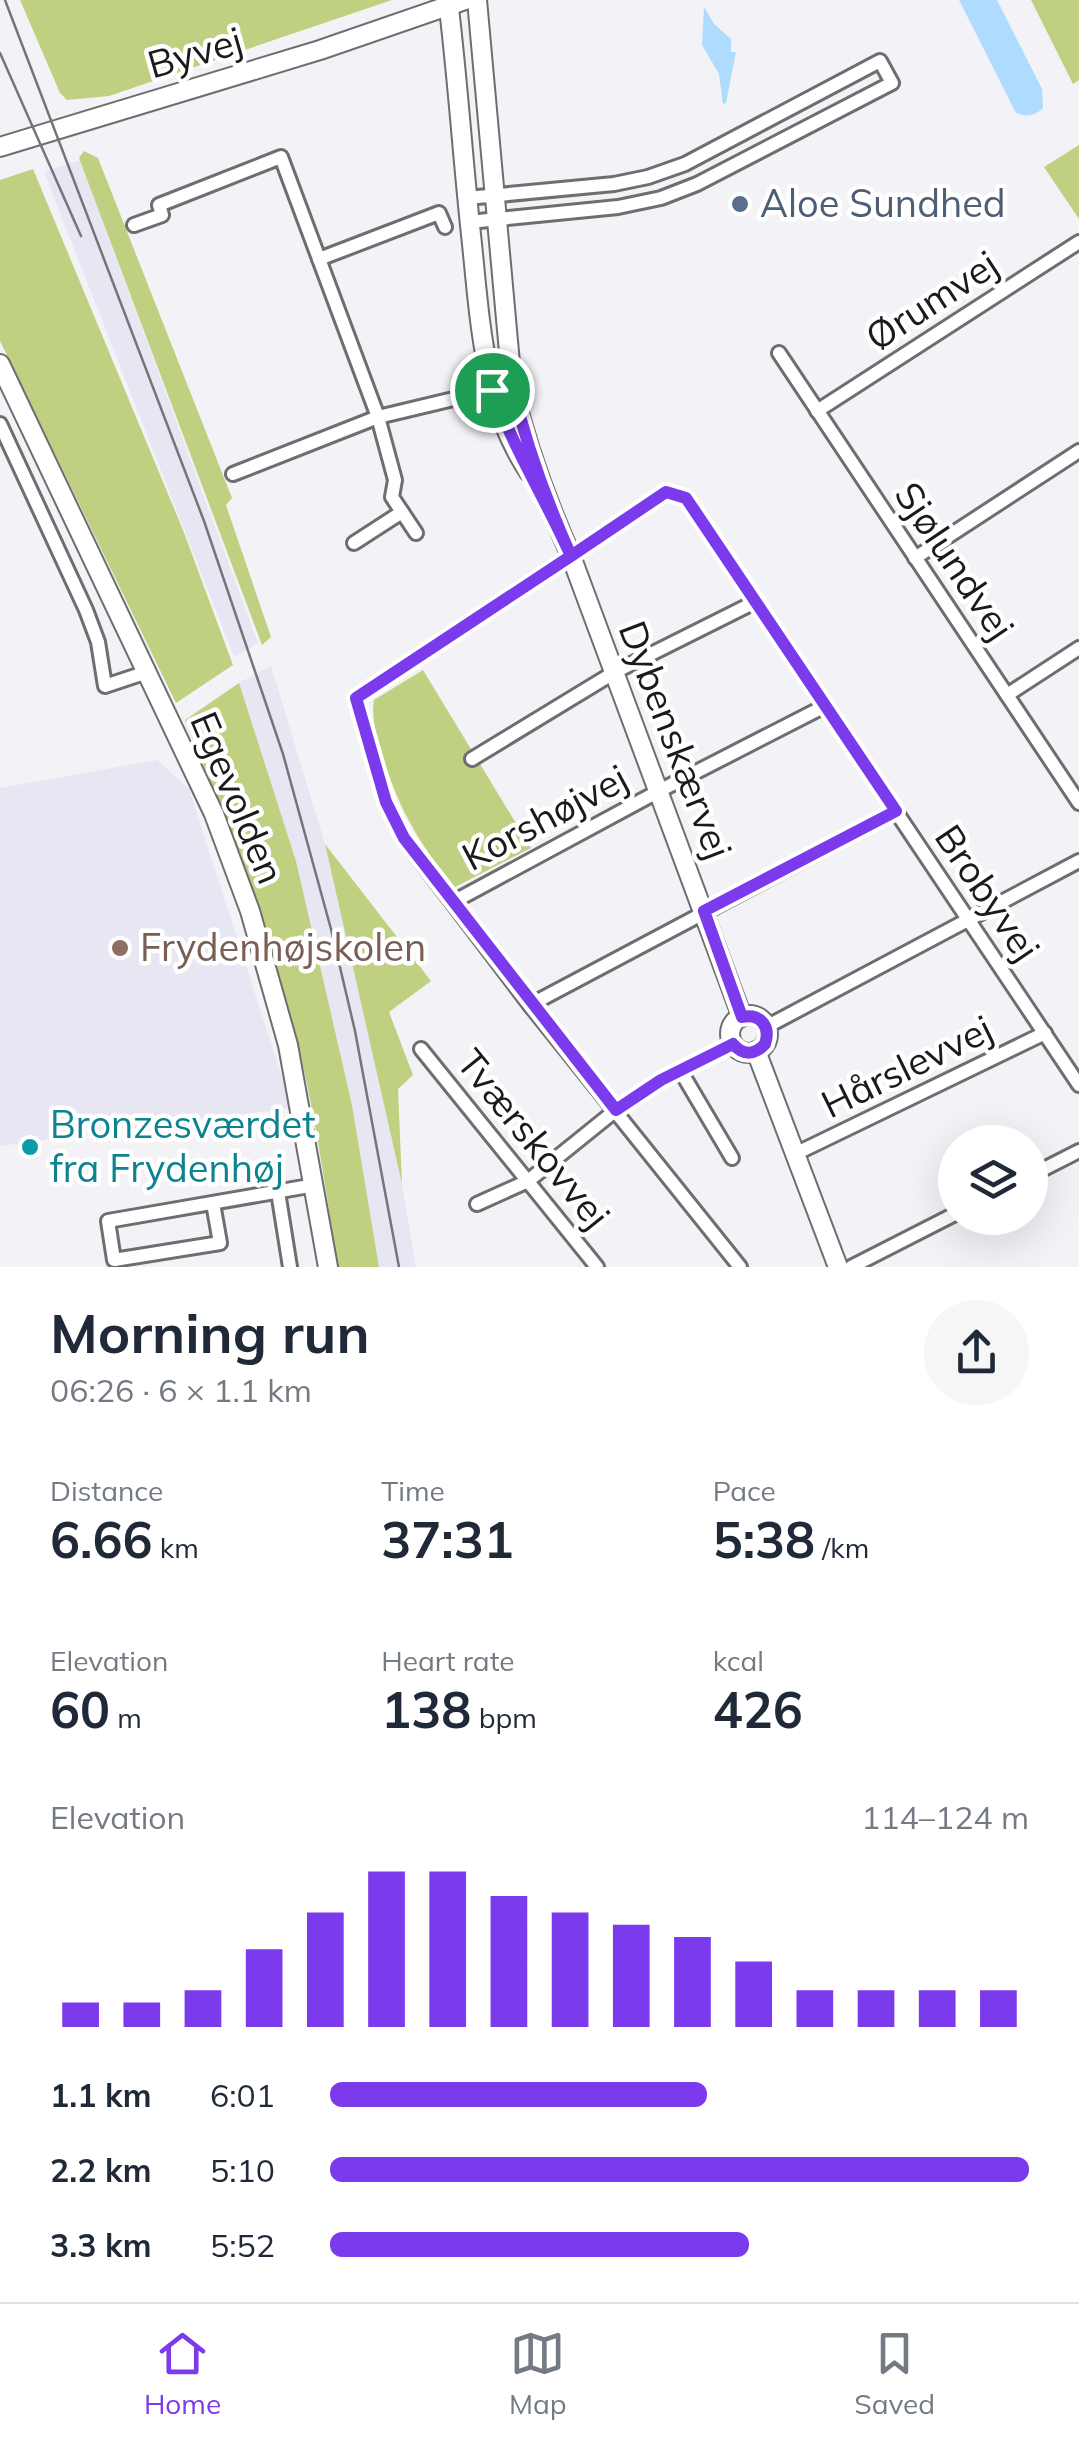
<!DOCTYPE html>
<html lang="en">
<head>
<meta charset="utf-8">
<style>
  body { margin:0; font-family:Mulish,sans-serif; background:#f6f6f7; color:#1f2937; height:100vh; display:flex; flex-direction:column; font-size:38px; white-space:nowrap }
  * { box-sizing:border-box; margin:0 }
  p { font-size:32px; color:#747a83 }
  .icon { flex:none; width:55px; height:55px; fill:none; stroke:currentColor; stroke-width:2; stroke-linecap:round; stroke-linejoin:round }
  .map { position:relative; height:1267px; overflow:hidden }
  .side { display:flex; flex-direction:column; background:#fff; flex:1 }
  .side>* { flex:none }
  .tools { position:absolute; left:938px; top:1125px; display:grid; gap:20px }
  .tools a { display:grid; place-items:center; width:110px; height:110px; border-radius:50%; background:#fff; box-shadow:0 10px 40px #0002; font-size:50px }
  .pin { position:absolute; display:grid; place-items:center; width:85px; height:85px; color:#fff; margin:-42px; border:5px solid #fff; border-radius:50%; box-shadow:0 2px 10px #0007 }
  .round { display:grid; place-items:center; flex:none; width:105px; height:105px; border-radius:52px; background:#f6f6f7 }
  .overview { display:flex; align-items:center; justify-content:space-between; height:170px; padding:0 50px }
  h1 { font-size:55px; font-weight:700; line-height:75px }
  .metrics { display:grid; grid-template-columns:repeat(3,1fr); gap:15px; height:170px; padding:10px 50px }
  .metrics div { display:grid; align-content:center }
  .metrics b { font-size:50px; font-weight:700 }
  .metrics small { font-size:28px; font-weight:400 }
  .metrics p { font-size:28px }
  .chart { height:280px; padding:20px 50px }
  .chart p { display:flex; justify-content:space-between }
  .chart svg { width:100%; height:180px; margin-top:10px; stroke:#7c3aed; stroke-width:6 }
  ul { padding:0 50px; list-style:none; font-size:32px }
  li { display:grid; grid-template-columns:160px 120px 1fr; align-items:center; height:75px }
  li i { height:25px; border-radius:12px; background:#7c3aed }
  .menu { display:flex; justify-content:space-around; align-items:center; height:140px; border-top:2px solid #e0e1e3; background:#fff; font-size:28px; color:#747a83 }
  .menu a { display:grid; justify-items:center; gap:5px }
  .menu .active { color:#7c3aed }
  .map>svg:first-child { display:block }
  .built { fill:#e7e6f2 }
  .green { fill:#bfd180 }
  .water { fill:#aedbfe }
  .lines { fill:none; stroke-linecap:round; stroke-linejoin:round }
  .street-casing { stroke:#6e6e71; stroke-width:18 }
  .secondary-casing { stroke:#6e6e71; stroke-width:22 }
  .street { stroke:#fff; stroke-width:12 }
  .secondary { stroke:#fff; stroke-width:18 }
  .tram { stroke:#757578; stroke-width:2.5 }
  .route-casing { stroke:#fff; stroke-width:20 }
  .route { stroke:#7c3aed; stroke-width:12 }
  .service-dot { fill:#5c6f8a; stroke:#fff; stroke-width:4 }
  .education-dot { fill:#8d6e63; stroke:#fff; stroke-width:4 }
  .culture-dot { fill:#0f9aa8; stroke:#fff; stroke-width:4 }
  .labels { text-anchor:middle; stroke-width:9; stroke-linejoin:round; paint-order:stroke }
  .street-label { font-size:38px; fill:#1a1a1b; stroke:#fff }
  .service-label { font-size:38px; fill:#4e5e75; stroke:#fff; text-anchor:start }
  .education-label { font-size:38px; fill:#785e54; stroke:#fff; text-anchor:start }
  .culture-label { font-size:38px; fill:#0d838f; stroke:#fff; text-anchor:start }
</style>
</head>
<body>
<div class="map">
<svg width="1079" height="1267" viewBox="0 0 1079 1267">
  <rect width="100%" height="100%" fill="#f3f3f7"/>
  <g class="built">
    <path d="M80 160 258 643 234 657 44 172Z"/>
    <path d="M271 666 325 844 402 1184 416 1267H379L352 1105 296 861 239 683Z"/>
    <path d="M157 760 189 789 292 1108 0 1146V788Z"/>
  </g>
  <g class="green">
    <path d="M20 0H392L109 96 67 100 60 93Z"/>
    <path d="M1031 0H1079V80L1073 84Z"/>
    <path d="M1079 145V219L1044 167Z"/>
    <path d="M84 151 98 158 232 498 226 505 271 637 262 645 79 158Z"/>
    <path d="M33 169 183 530 233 665 176 703 0 341V180Z"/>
    <path d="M423 670 531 848 453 888C418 839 400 813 382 754 377 735 371 720 374 700Z"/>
    <path d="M239 683 296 861 352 1105 379 1267H338C324 1181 313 1094 289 1010 261 911 224 816 185 720Z"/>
    <path d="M325 844 431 981 389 1012 413 1075 398 1089 402 1184Z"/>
  </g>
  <g class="water">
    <path d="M959 0H997L1042 89 1043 108C1035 116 1026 117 1016 113Z"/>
    <path d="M704 7 714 24 731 39V52H736L726 103 723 104 719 74 702 45Z"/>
  </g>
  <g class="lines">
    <g class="street-casing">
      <g id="street">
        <path d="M467 198 614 184 648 177 685 164 880 61 892 83 697 184 661 198 618 207 469 222"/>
        <path d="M134 225 162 215 159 205 281 157 378 417 512 385"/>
        <path d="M319 259 439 213 445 227"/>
        <path d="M779 353 1079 803"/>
        <path d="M817 411 1079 242"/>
        <path d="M0 424 86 610 98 642 105 686 147 672"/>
        <path d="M233 474 378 417 395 480 392 497 416 533"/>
        <path d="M354 543 402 512"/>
        <path d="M915 558 1079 451"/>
        <path d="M1007 695 1079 648"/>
        <path d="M472 759 615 672 755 602"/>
        <path d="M453 902 659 791 825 706"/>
        <path d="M530 1005 896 811"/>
        <path d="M766 1027 1079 861"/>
        <path d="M421 1049 597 1267"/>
        <path d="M680 1070 732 1158"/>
        <path d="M795 1154 1045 1033"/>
        <path d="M1030 1176 1079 1151"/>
        <path d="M278 1192 290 1267"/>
        <path d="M213 1203 220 1243 114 1260 108 1221 315 1185"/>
        <path d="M477 1204 528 1181 616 1110 661 1080 733 1044"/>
        <path d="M740 1267 530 1005 404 839 386 803 356 698 666 492 686 498 1079 1085"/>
        <path d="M851 1267 955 1214"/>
      </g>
    </g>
    <g class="secondary-casing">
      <g id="secondary">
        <path d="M448 0C458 81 463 163 472 244 480 322 484 405 529 472"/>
        <path d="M477 0 512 385C526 445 546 500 571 556L742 1017"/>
        <path d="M0 147 320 50 465 0"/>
        <path d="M0 364 214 814 250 911 288 1045 328 1267"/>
        <circle cx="749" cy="1034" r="19"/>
        <path d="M756 1051 838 1267"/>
      </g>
    </g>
    <use href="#street" class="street"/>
    <use href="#secondary" class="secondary"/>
    <g class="tram">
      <path d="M5 0 204 521 283 754 331 929 355 1031 399 1267"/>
      <path d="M0 53 81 236"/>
    </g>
  </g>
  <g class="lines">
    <g class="route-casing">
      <path id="route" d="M492 390C514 449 546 500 571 556L356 698 386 802 404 838 616 1110 661 1080 733 1044C743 1056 755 1055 765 1044 771 1026 760 1013 742 1017L704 911 896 811 686 498 666 492 571 556C546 500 526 445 512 385L492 390"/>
    </g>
    <use href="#route" class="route"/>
  </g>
  <circle class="service-dot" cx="740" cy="204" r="10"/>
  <circle class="education-dot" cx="120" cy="948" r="10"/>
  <circle class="culture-dot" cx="30" cy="1147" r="10"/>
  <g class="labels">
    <g class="street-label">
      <text transform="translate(195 53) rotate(-16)" y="13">Byvej</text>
      <text transform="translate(932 301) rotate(-33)" y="13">Ørumvej</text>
      <text transform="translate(954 561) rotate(56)" y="13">Sjølundvej</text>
      <text transform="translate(675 740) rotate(69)" y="13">Dybenskærvej</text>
      <text transform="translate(237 798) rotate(67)" y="13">Egevolden</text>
      <text transform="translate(545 818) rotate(-28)" y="13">Korshøjvej</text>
      <text transform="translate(987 893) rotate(56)" y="13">Brobyvej</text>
      <text transform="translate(907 1067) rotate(-26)" y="13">Hårslevvej</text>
      <text transform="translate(533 1139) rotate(51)" y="13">Tværskovvej</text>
    </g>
    <g class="service-label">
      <text x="760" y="217">Aloe Sundhed</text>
    </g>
    <g class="education-label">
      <text x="140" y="961">Frydenhøjskolen</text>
    </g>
    <g class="culture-label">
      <text x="50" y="1138">Bronzesværdet<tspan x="50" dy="44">fra Frydenhøj</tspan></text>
    </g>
  </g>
</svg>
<div class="tools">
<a><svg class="icon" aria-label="layers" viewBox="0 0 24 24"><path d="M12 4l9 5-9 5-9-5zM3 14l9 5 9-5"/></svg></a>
</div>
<div class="pin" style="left:492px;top:390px;background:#1e9e55"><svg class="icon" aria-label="arrive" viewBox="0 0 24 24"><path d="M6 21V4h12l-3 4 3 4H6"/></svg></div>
</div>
<section class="side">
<div class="overview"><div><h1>Morning run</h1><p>06:26 · 6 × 1.1 km</p></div><a class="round"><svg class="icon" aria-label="share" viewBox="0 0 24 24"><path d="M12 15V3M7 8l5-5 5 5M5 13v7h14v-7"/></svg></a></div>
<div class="metrics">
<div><p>Distance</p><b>6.66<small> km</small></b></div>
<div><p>Time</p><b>37:31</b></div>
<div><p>Pace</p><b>5:38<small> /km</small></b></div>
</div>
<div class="metrics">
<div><p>Elevation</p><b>60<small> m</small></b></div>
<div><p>Heart rate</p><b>138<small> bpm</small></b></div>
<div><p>kcal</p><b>426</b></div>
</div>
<div class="chart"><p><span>Elevation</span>114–124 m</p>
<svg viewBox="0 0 160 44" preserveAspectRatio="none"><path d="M5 44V38M15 44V38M25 44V35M35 44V25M45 44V16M55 44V6M65 44V6M75 44V12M85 44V16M95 44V19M105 44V22M115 44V28M125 44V35M135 44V35M145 44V35M155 44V35"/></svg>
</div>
<ul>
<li><b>1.1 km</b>6:01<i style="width:54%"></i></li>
<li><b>2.2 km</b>5:10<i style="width:100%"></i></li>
<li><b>3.3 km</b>5:52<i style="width:60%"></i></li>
</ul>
</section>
<nav class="menu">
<a class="active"><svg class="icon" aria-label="home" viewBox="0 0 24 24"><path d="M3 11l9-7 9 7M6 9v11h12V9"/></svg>Home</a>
<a><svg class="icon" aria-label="map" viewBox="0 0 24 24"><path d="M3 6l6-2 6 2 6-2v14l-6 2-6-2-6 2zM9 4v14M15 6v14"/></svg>Map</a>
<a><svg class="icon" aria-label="saved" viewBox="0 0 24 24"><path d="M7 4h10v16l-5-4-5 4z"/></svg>Saved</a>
</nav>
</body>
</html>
